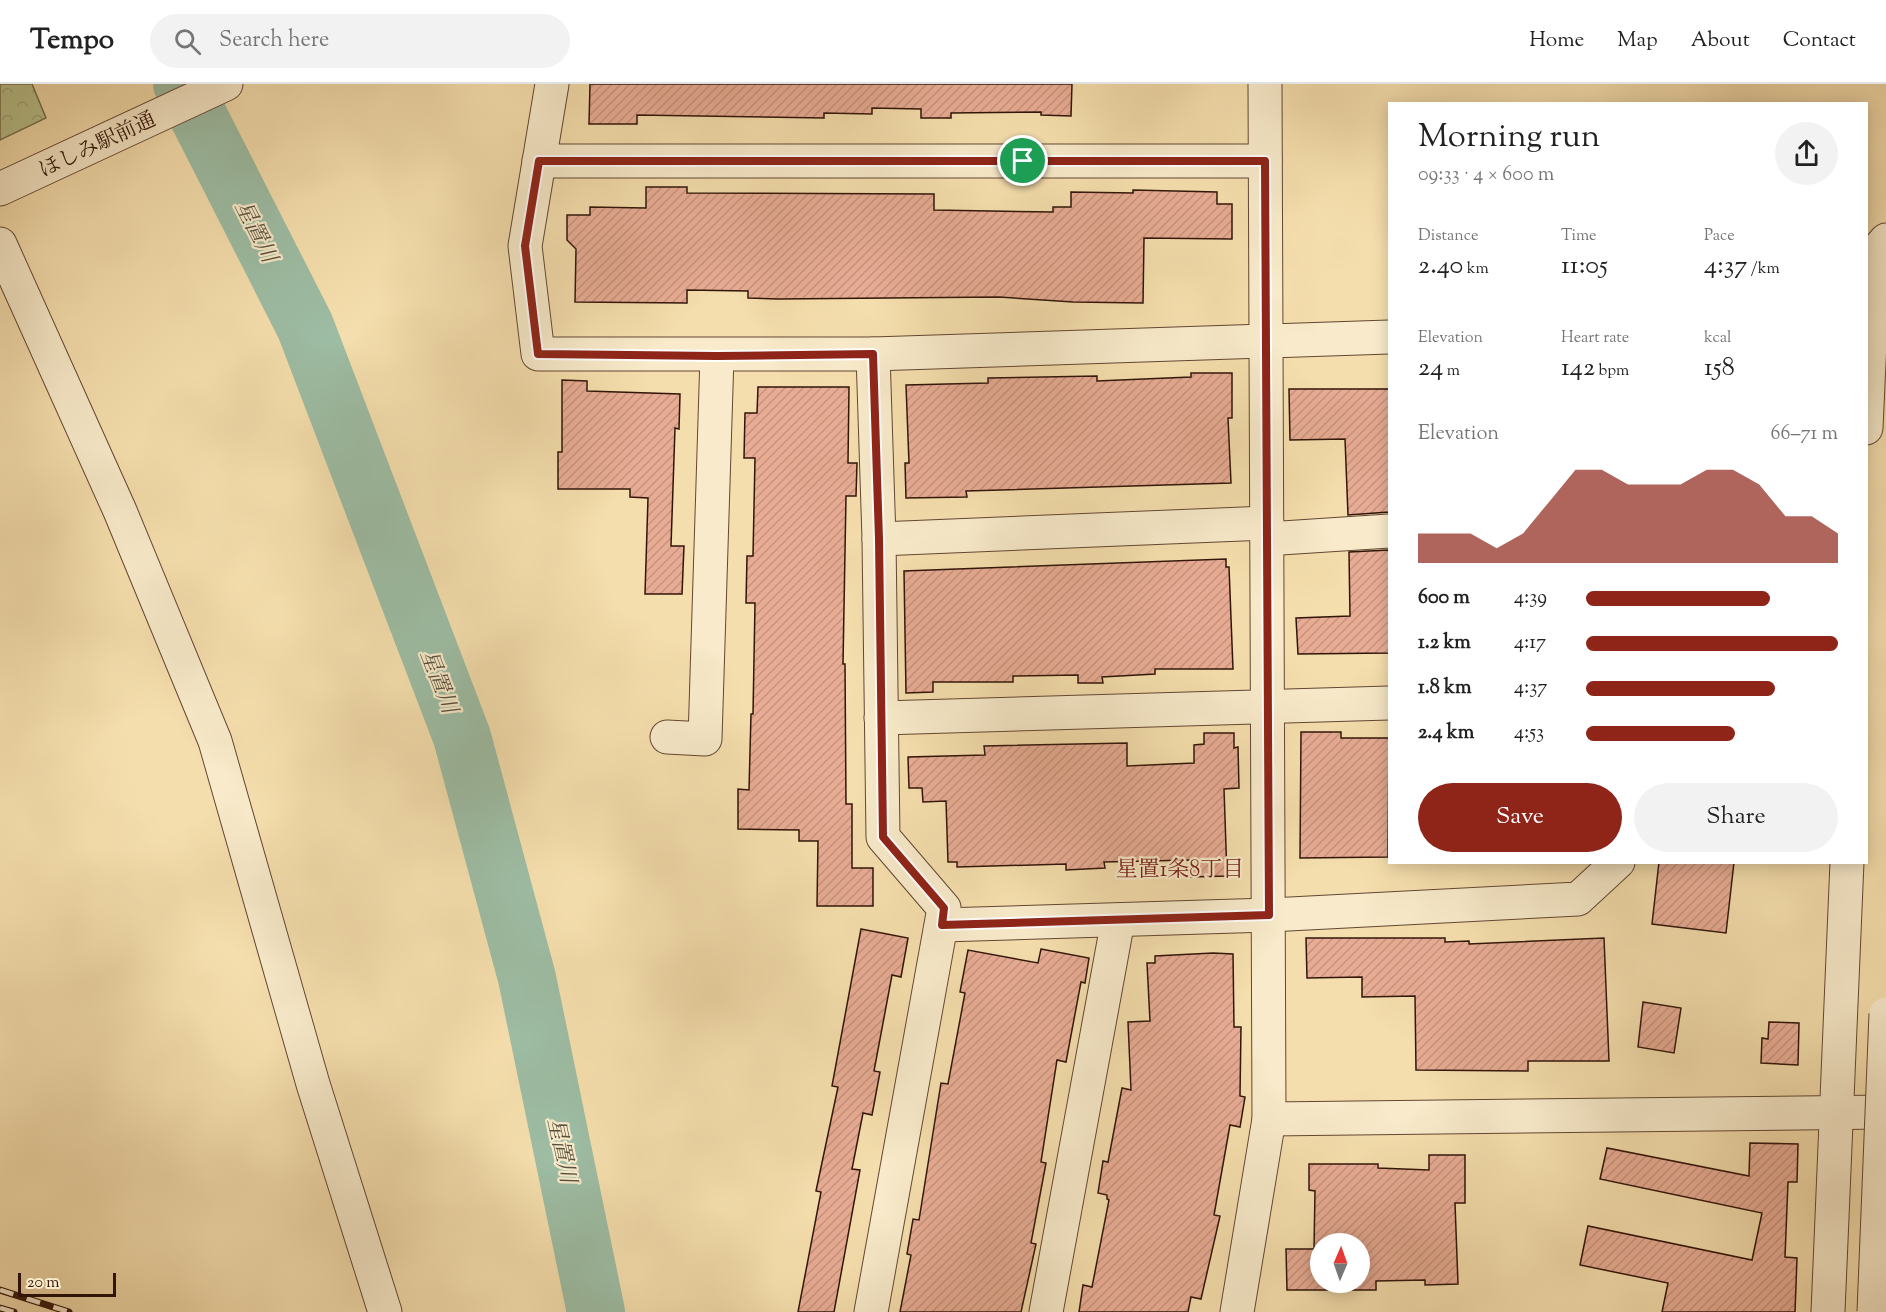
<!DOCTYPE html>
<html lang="en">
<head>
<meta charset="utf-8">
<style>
  body { margin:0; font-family:"Sorts Mill Goudy","Noto Serif JP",serif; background:#f2f2f2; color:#222; height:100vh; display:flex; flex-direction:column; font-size:22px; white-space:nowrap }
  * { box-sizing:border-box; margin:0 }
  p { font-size:20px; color:#767676 }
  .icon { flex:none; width:33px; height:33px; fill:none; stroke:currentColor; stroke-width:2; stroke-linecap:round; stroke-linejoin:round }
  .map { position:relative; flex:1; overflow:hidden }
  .drawer { position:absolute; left:1388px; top:18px; width:480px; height:762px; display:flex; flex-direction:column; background:#fff; border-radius:0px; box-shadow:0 3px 15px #0003 }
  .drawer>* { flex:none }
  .needle { width:39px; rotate:2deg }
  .buttons { position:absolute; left:1310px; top:1149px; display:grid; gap:12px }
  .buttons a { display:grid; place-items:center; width:60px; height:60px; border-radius:50%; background:#fff; box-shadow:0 3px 15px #0003; font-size:30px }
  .scale { position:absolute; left:18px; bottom:15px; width:98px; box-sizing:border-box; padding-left:6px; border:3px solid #311509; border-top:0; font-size:16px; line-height:21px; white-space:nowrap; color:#311509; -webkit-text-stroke:4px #f8eaca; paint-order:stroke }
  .pin { position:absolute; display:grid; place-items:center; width:51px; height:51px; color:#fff; margin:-26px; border:3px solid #fff; border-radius:50%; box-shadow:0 2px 6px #0007 }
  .round { display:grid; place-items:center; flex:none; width:63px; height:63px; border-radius:32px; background:#f2f2f2 }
  .head { display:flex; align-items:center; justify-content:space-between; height:102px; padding:0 30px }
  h1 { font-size:33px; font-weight:600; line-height:45px }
  .figures { display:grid; grid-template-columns:repeat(3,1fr); gap:9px; height:102px; padding:6px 30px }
  .figures div { display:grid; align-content:center }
  .figures b { font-size:26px; font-weight:600 }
  .figures small { font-size:16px; font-weight:400 }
  .figures p { font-size:16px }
  .chart { height:168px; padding:12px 30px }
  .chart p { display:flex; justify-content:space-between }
  .chart svg { width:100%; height:108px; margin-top:6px; fill:#8f2418; opacity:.7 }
  .action { display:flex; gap:12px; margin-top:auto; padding:12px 30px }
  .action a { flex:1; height:69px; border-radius:36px; background:#8f2418; color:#fff; font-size:24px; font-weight:600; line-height:69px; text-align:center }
  .action a+a { background:#f2f2f2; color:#222 }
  ul { padding:0 30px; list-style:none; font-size:20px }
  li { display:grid; grid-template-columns:96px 72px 1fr; align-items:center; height:45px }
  li i { height:15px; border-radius:8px; background:#8f2418 }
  header { display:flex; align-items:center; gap:36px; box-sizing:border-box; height:84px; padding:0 30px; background:#fff; border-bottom:2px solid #e0e0e0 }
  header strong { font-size:28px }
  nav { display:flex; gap:33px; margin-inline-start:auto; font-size:21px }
  .search { width:420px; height:54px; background:#f2f2f2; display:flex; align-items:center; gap:15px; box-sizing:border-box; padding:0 21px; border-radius:33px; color:#767676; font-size:22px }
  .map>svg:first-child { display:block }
  .park { fill:url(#park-crowns); stroke:#756c4a; stroke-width:1.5 }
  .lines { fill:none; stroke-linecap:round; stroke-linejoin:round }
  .river { stroke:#9dbda4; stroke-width:58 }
  .building { fill:url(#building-hatch); stroke:#311509; stroke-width:1.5; fill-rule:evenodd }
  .minor-casing { stroke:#624732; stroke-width:35 }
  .minor { stroke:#f8eaca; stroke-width:33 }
  .rail-casing { stroke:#311509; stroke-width:7 }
  .rail { stroke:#f8eaca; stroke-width:4.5; stroke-dasharray:14; stroke-linecap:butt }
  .minor-bridge-casing { stroke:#624732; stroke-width:35; stroke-linecap:butt }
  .minor-bridge { stroke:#f8eaca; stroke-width:33 }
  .route-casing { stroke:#fff; stroke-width:12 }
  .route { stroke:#8f2418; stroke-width:8 }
  .labels { text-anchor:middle; stroke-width:4.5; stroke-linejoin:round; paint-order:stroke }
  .street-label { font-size:21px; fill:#311509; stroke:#f8eaca }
  .water-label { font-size:22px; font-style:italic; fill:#57503f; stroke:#f8eaca }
  .neighbourhood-label { font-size:22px; fill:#7a1f14; stroke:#f8eaca }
</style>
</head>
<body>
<header>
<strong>Tempo</strong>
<div class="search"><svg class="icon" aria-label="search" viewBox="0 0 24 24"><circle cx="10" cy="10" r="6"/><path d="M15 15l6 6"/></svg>Search here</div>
<nav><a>Home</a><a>Map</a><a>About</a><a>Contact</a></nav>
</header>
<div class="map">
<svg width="1886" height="1228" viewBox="0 0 1886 1228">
  <defs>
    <pattern id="park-crowns" width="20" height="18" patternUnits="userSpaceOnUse" patternTransform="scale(1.5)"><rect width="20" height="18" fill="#b9c28c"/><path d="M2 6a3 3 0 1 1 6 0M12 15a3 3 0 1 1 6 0" fill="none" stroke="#a0a677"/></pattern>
    <pattern id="building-hatch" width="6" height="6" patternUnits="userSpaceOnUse" patternTransform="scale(1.5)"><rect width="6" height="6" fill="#e8ac94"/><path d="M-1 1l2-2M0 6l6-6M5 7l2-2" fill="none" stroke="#c7937e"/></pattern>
  </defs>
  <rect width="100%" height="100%" fill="#f5dead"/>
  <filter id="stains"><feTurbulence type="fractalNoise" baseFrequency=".00333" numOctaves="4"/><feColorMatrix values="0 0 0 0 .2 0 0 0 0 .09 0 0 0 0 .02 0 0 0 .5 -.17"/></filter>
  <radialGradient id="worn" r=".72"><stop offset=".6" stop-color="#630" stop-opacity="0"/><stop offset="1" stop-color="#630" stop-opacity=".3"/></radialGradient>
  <path class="park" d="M0 0H32L46 34 0 56Z"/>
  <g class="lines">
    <path class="river" d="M182 0 305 242 462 653 527 894 596 1228"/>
  </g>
  <g class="building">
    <path d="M590 0H1072L1071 32 1041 31V28L951 29V34H921V25L872 24V30L824 29V34L637 31V40H589Z"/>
    <path d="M646 103H687V109L934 110V126L1053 128V123H1071V108L1133 109V106L1217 108V120H1232V155L1144 154 1143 219 1073 218 999 213 778 215 748 214V207L687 206V219L575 218 576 165 567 156V131H590V123L646 124Z"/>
    <path d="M1191 289H1232V334H1228L1231 399 966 407 967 413 906 414 905 379H909L906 301 988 299V294L1097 292V297L1191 293Z"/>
    <path d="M562 296 587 297V307L680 310 679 345 675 344 671 462H684L682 510H645L648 414 630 413V405H558V368H562Z"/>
    <path d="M758 303H849L848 379H857L856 412H846L843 580H845L846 720H852V784H873V822H817L818 757H799V746L738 745V705L749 706 751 630H753L755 519H746L747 472H753L755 374H744L745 329H757Z"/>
    <path d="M1289 305H1389V428L1348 431 1345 355 1290 356Z"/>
    <path d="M1389 466V569L1298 570 1296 534 1350 532 1349 468Z"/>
    <path d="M1226 475V483H1229L1233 585H1155V590L1102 593 1103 599H1078V591L1013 592V598H933V608L906 609 904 487Z"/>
    <path d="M1301 648H1341V654H1389L1388 773 1300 774Z"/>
    <path d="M1204 649H1234V664L1238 663 1239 704 1224 705 1227 792 1191 793V776L1104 778 1105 784 1066 786V780L957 783V778H948L946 717 923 718 922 704H909L908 673 985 671 984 662 1127 659V682L1194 679V661L1204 660Z"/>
    <path d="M1659 778H1734L1726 849 1652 840Z"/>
    <path d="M861 845 908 854 901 893 892 891 874 987 880 988 872 1031 863 1029 852 1085 860 1086 834 1228H798L821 1108 816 1107 838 1003 832 1002Z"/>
    <path d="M1306 854H1445V858L1469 857V860L1604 854 1609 977H1528V987L1416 986 1415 912 1362 913V893L1307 894Z"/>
    <path d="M1041 865 1089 874 1085 899 1081 898 1066 978 1057 976 1041 1078 1046 1079 1031 1159 1036 1160 1021 1228H900L911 1171 907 1170 913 1135 919 1136 941 999 948 1000 965 909 960 908 968 866 1038 879Z"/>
    <path d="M1213 869 1233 870 1234 943H1241L1240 1012 1245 1013 1240 1043 1230 1041 1214 1131 1220 1132 1201 1215 1191 1213 1188 1228H1079L1083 1201 1092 1203 1109 1116 1107 1115V1111L1098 1109 1103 1077 1108 1078 1122 1004 1131 1006 1128 938 1150 937 1147 879H1155V872Z"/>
    <path d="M1643 918 1681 924 1674 969 1638 963Z"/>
    <path d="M1769 938 1799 939 1798 981 1761 979 1762 954 1768 955Z"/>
    <path d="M1750 1059 1798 1060 1797 1098H1788L1785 1173 1797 1174 1795 1228H1662L1668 1199 1580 1181 1588 1142 1752 1176 1762 1129 1600 1095 1607 1064 1749 1092Z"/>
    <path d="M1429 1071H1465V1119H1455L1458 1200 1425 1201V1196L1376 1197V1206H1287L1286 1165H1314L1315 1107 1309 1106V1080H1378V1084L1429 1086ZM1320 1160H1359V1198H1320Z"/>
  </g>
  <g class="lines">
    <g class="minor-casing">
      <g id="minor">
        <path d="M552 0 525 162 538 270H873L1389 253"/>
        <path d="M539 77H1265"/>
        <path d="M0 105 226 0"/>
        <path d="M0 160 120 427 215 657 313 1000 385 1228"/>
        <path d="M1866 344 1874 170 1886 156"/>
        <path d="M879 455 1267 439"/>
        <path d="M1267 455 1389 447"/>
        <path d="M881 634 1389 619"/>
        <path d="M667 653 705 655 717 272"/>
        <path d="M942 841 1269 831 1578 815 1618 778"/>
        <path d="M1269 1035 1886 1028"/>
        <path d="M871 1228 944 824 883 753 879 455 873 270"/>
        <path d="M1046 1228 1118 836"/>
        <path d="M1237 1228 1269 1035 1265 0"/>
        <path d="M1828 1228 1847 778"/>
      </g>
    </g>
    <use href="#minor" class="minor"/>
    <g class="rail-casing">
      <g id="rail">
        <path d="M0 1206 69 1228"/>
        <path d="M0 1224 14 1228"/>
      </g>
    </g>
    <use href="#rail" class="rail"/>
    <g class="minor-bridge-casing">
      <path id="minor-bridge" d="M1874 1228 1886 930"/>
    </g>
    <use href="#minor-bridge" class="minor-bridge"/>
  </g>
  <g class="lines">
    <g class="route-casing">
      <path id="route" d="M539 77H1265L1269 831 942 841 944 824 883 753 879 455 873 270 717 272 538 270 525 162Z"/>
    </g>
    <use href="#route" class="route"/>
  </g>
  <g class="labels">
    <g class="street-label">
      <text transform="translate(97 60) rotate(-25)" y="7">ほしみ駅前通</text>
    </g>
    <g class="water-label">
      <text transform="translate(257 147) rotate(63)" y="8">星置川</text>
      <text transform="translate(440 597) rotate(69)" y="8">星置川</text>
      <text transform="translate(563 1066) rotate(78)" y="8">星置川</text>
    </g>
    <g class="neighbourhood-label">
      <text x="1180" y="792">星置1条8丁目</text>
    </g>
  </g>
  <rect width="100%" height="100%" filter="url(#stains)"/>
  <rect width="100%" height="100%" fill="url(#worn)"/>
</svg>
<div class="buttons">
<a><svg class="needle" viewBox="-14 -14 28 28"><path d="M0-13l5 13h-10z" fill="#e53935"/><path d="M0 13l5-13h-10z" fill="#767676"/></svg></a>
</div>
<div class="scale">20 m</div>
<div class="pin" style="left:1023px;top:77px;background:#1e9e55"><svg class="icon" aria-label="arrive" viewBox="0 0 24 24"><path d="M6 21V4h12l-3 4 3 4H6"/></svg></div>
<section class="drawer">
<div class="head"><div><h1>Morning run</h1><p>09:33 · 4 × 600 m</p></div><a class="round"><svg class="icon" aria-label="share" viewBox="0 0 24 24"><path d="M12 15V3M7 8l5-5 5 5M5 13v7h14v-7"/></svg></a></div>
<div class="figures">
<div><p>Distance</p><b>2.40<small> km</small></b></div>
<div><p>Time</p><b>11:05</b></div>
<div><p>Pace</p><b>4:37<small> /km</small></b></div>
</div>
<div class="figures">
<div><p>Elevation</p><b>24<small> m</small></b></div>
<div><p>Heart rate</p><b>142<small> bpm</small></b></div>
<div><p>kcal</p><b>158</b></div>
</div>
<div class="chart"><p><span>Elevation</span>66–71 m</p>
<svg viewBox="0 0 160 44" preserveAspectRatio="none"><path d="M0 44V32L10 32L20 32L30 38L40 32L50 19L60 6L70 6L80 12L90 12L100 12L110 6L120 6L130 12L140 25L150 25L160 32V44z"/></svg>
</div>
<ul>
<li><b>600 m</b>4:39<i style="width:73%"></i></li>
<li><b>1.2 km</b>4:17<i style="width:100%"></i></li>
<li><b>1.8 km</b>4:37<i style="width:75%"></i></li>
<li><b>2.4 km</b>4:53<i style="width:59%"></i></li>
</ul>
<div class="action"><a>Save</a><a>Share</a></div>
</section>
</div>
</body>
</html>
